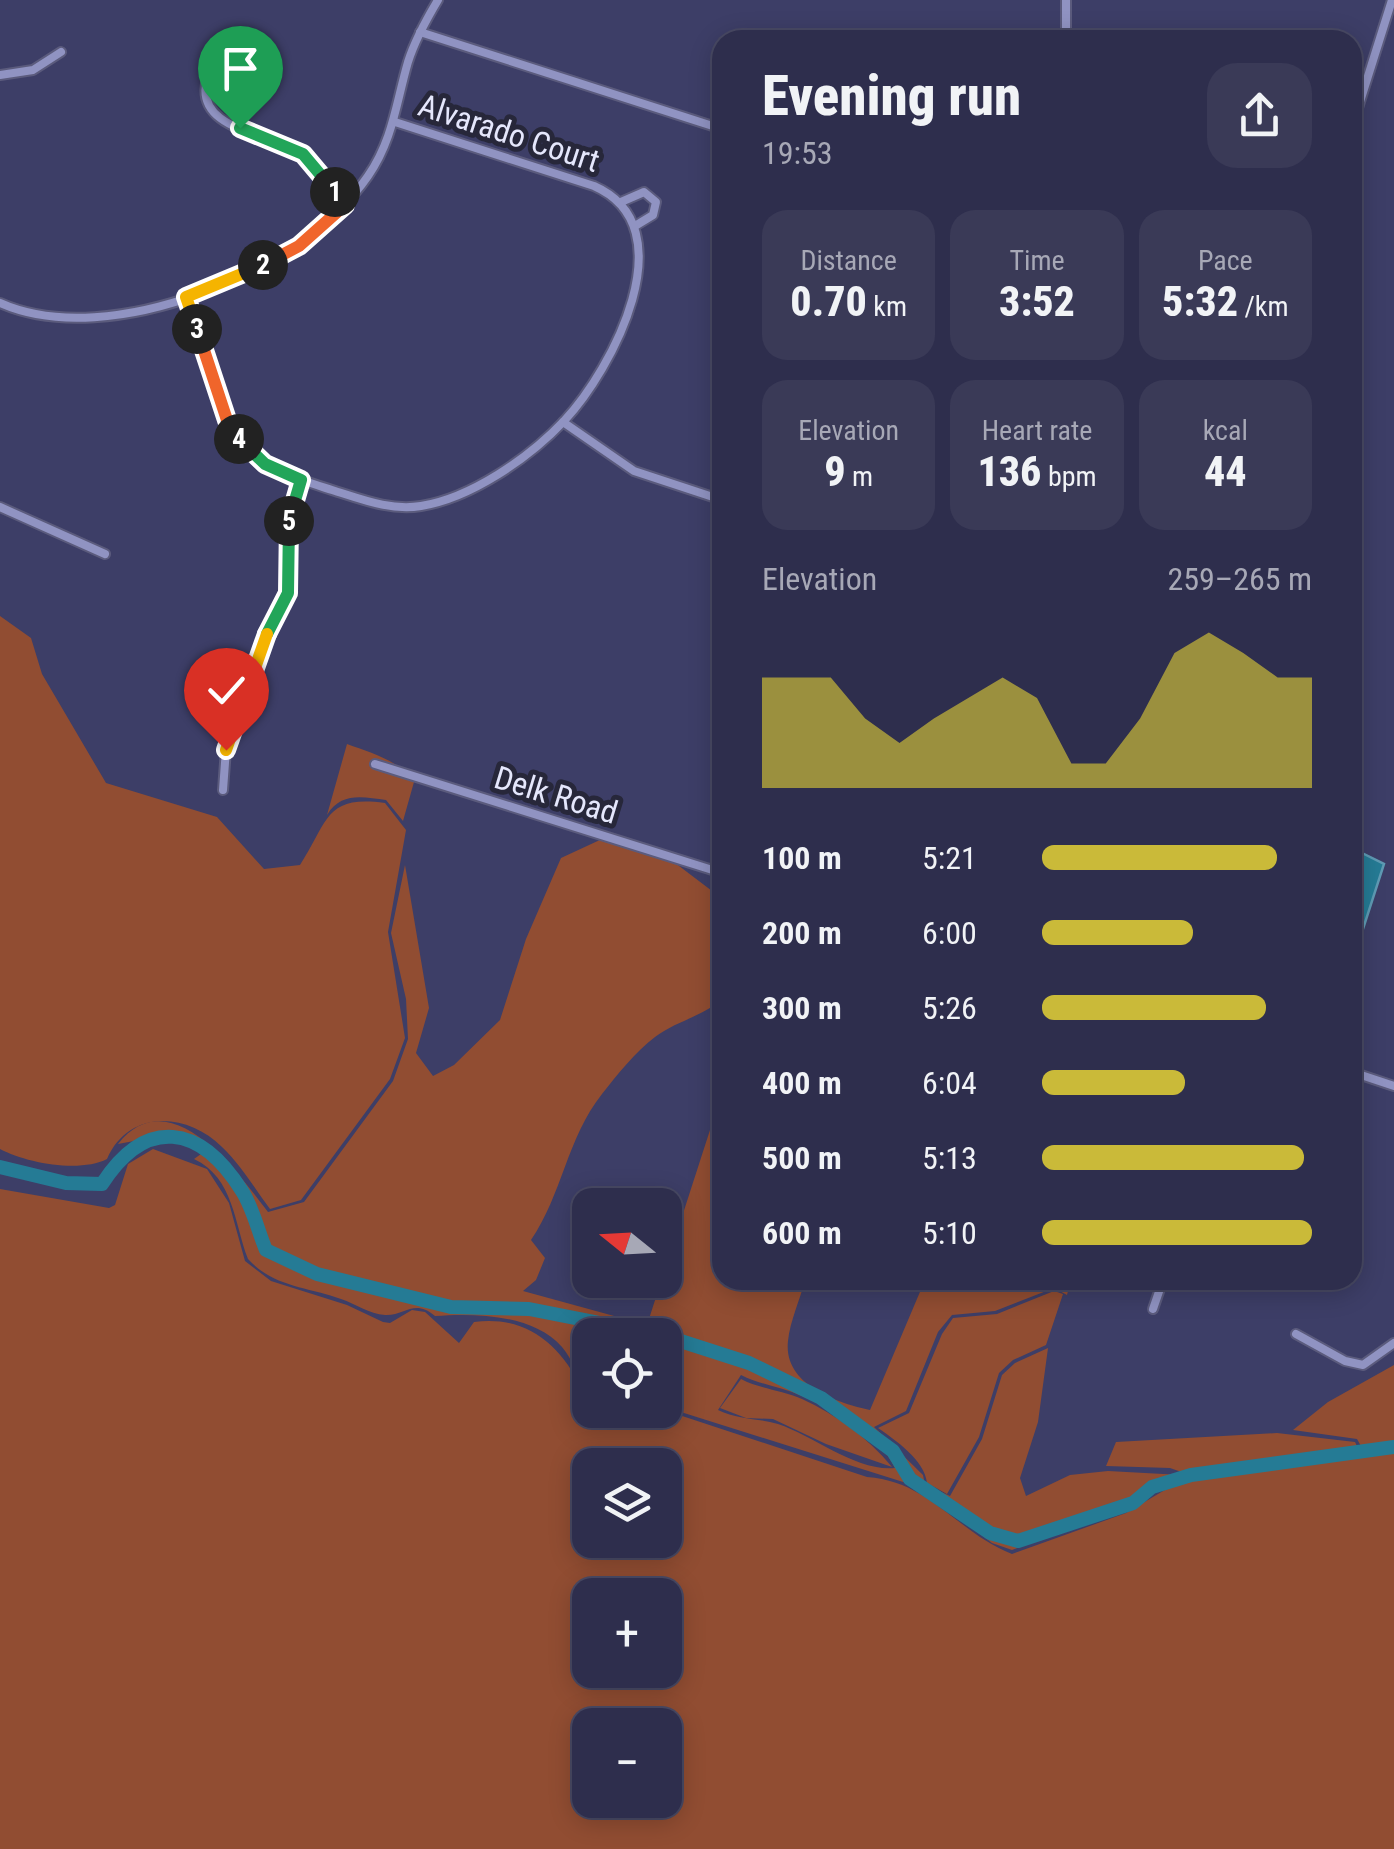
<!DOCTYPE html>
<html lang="en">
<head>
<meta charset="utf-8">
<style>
  body { margin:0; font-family:"Roboto Condensed",sans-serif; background:#3a3a57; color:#f1f3f6; height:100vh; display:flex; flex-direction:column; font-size:38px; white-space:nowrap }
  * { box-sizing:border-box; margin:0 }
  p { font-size:32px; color:#a7a8b6 }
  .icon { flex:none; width:55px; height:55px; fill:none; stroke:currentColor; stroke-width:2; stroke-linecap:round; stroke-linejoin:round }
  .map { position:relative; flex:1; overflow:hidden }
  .side { position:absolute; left:712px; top:30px; width:650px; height:1260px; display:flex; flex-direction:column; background:#2e2e4d; border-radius:30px; box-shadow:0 5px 25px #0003,0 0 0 2px #494a65 }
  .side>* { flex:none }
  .needle { width:65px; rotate:288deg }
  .controls { position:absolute; left:572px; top:1188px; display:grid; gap:20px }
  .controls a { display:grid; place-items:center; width:110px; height:110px; border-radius:20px; background:#2e2e4d; box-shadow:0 5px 25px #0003,0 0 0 2px #494a65; font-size:50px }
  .pin { position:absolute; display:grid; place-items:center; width:85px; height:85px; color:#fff; margin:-102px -42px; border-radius:50% 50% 50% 0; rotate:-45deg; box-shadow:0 0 10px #0007 }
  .pin .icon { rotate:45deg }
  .km { position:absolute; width:50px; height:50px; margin:-25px; border-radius:50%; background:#222; color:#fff; font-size:28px; line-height:50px; text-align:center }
  .round { display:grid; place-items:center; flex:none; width:105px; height:105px; border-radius:30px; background:#3a3a57 }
  .head { display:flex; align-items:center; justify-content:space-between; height:170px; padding:0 50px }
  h1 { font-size:55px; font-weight:800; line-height:75px }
  .figures { display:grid; grid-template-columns:repeat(3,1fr); gap:15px; height:170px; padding:10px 50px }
  .figures div { display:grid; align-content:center; border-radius:25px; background:#3a3a57; text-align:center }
  .figures b { font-size:42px; font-weight:800 }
  .figures small { font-size:28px; font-weight:400 }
  .figures p { font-size:28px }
  .chart { height:280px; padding:20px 50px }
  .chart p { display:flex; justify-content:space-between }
  .chart svg { width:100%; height:180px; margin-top:10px; fill:#caba39; opacity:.7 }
  ul { padding:0 50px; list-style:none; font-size:32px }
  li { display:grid; grid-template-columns:160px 120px 1fr; align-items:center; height:75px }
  li i { height:25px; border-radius:12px; background:#caba39 }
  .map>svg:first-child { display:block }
  .green { fill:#914d32; fill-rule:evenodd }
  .water { fill:#257b95; stroke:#5f9bb4; stroke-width:2.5 }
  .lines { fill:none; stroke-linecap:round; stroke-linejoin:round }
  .river { stroke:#257b95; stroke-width:14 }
  .minor-casing { stroke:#5b5b7d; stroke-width:12 }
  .minor { stroke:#9093c2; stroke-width:8 }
  .split-1-casing { stroke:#fff; stroke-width:20 }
  .split-2-casing { stroke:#fff; stroke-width:20 }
  .split-3-casing { stroke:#fff; stroke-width:20 }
  .split-4-casing { stroke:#fff; stroke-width:20 }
  .split-5-casing { stroke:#fff; stroke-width:20 }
  .split-6-casing { stroke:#fff; stroke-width:20 }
  .split-7-casing { stroke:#fff; stroke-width:20 }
  .split-1 { stroke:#22a559; stroke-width:12 }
  .split-2 { stroke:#f0652b; stroke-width:12 }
  .split-3 { stroke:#f5b400; stroke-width:12 }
  .split-4 { stroke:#f0652b; stroke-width:12 }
  .split-5 { stroke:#22a559; stroke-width:12 }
  .split-6 { stroke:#22a559; stroke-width:12 }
  .split-7 { stroke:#f5b400; stroke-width:12 }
  .labels { text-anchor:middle; stroke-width:10; stroke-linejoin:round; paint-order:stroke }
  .street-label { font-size:32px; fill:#e5e7fc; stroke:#27273a }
</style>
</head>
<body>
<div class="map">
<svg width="1394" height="1849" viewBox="0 0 1394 1849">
  <rect width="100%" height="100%" fill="#3d3e67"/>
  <g class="green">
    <path d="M0 616 31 638 42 674 106 783 217 817 264 869 300 865C329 820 325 795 385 803L406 830 388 932 405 1038 390 1079 301 1200 270 1209C255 1189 241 1165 222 1147 186 1111 128 1110 107 1159 80 1173 26 1163 0 1149Z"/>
    <path d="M347 744C371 753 399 760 414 782L403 821 386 800C362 797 341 792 327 815Z"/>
    <path d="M602 839 658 850 720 897 722 999C702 1017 676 1021 655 1037 636 1051 617 1075 602 1094 567 1138 562 1195 531 1240L545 1258 536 1280 523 1291 647 1325 710 1130 722 1125V1280H805C800 1300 790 1321 788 1341 783 1385 837 1403 870 1410L925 1280H1071L1067 1295 1054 1288 995 1311 952 1315 938 1332 906 1411 874 1427 923 1475 925 1485 950 1496 982 1439 1002 1375 1015 1363 1048 1348 1038 1422 1020 1478 1026 1496 1070 1475 1108 1471 1182 1475 1124 1510 1012 1550 992 1543 919 1487 665 1407V1335H590V1386C577 1377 573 1360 562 1347 533 1314 475 1313 435 1316 414 1298 405 1316 385 1315 369 1314 356 1304 341 1299 308 1287 273 1287 248 1259 234 1223 234 1178 194 1159L201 1154 198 1142 171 1134 118 1144C170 1078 238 1173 268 1212L304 1202 393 1081 408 1039 406 999 391 933 405 865 429 1008 416 1053 433 1076 454 1065 500 1020 526 939 561 858ZM741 1375C761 1385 782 1387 802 1396 835 1410 880 1435 895 1468 857 1472 814 1436 778 1424 758 1418 738 1420 718 1410Z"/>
    <path d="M153 1149 207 1169 229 1203 245 1261 271 1281 347 1305 383 1322 390 1323 412 1310 425 1312 459 1343 474 1322C526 1315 560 1344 582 1389L590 1391V1410H664L867 1477C929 1481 958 1533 1012 1554L1126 1513 1190 1475 1170 1468 1106 1466 1116 1442 1277 1433 1355 1442 1360 1452 1394 1447V1849H0V1189L109 1208 115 1205 128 1164ZM590 1465H665V1540H590ZM590 1595H665V1670H590ZM590 1725H665V1800H590Z"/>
    <path d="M1054 1291 1063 1294 1046 1345 1013 1360 999 1373 979 1437 947 1494 927 1483C925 1460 895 1440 878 1428L909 1413 942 1334 953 1318 997 1314Z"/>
    <path d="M1394 1365V1443L1362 1448 1357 1439 1293 1430 1328 1402Z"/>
    <path d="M741 1379C760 1389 782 1390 802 1399 837 1415 867 1437 892 1467L826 1444 773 1419 746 1418 720 1408Z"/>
  </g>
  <path class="water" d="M1356 850 1384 864 1363 929 1353 928Z"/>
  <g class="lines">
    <g class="river">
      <path d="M0 1167 66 1183 102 1184C146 1116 200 1124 242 1191 253 1208 258 1231 266 1250L317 1274 451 1307 529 1309 661 1335"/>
      <path d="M665 1336 749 1363 821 1398 893 1451 910 1479 990 1533 1018 1541 1133 1503 1152 1487 1191 1475 1394 1447"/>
    </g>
    <g class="minor-casing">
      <g id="minor">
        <path d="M420 32 722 129"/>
        <path d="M1066 40V0"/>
        <path d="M0 75 33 70 61 52"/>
        <path d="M1352 127 1392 0"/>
        <path d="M240 128 230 81 219 73 207 79C193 132 274 133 304 155 321 167 333 188 345 205"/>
        <path d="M621 202 644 192 656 202 653 215 635 226"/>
        <path d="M186 297C200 339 213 406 239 440 262 469 298 479 332 490 361 499 390 511 421 506 471 498 529 458 564 421 612 370 688 227 594 186L395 122"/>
        <path d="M0 303C109 352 303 271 368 176 393 140 396 103 408 62 415 40 426 20 438 0"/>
        <path d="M563 422 634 471 722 500"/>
        <path d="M0 507 105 554"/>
        <path d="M375 764 722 873"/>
        <path d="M223 790 226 749 255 661 288 593 291 575 286 537 301 480"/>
        <path d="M1352 1072 1394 1086"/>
        <path d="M1153 1309 1163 1280"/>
        <path d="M1296 1334 1345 1361 1363 1365 1394 1343"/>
      </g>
    </g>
    <use href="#minor" class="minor"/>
  </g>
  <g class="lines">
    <g class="split-1-casing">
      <path id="split-1" d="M240 128 303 154 335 192"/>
    </g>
    <g class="split-2-casing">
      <path id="split-2" d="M263 265 299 246 345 205 335 192"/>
    </g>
    <g class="split-3-casing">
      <path id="split-3" d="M197 329 186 297 263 265"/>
    </g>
    <g class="split-4-casing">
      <path id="split-4" d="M197 329 227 420 239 439"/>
    </g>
    <g class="split-5-casing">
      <path id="split-5" d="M239 439 265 464 301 480 289 521"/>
    </g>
    <g class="split-6-casing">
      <path id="split-6" d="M267 634 288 593 289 521"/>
    </g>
    <g class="split-7-casing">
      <path id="split-7" d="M226 750 267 634"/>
    </g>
    <use href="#split-1" class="split-1"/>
    <use href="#split-2" class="split-2"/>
    <use href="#split-3" class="split-3"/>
    <use href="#split-4" class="split-4"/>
    <use href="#split-5" class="split-5"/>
    <use href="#split-6" class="split-6"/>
    <use href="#split-7" class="split-7"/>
  </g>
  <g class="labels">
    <g class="street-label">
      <text transform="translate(509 133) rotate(18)" y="11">Alvarado Court</text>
      <text transform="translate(556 795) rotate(17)" y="11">Delk Road</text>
    </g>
  </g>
</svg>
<div class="controls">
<a><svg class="needle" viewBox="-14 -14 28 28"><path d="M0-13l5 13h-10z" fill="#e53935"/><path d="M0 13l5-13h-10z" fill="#a7a8b6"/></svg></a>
<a><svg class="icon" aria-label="locate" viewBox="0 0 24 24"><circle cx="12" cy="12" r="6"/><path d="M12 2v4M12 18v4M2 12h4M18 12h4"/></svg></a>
<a><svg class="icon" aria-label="layers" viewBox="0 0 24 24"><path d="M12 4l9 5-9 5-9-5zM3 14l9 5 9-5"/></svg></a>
<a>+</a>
<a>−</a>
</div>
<div class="pin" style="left:240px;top:128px;background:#1e9e55"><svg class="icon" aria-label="arrive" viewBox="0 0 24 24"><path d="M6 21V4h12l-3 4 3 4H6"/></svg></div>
<div class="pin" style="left:226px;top:750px;background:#d93025"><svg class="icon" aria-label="check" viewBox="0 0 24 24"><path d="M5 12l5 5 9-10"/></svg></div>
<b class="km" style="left:335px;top:192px">1</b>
<b class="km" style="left:263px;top:265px">2</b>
<b class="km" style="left:197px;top:329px">3</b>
<b class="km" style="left:239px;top:439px">4</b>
<b class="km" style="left:289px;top:521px">5</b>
<section class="side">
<div class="head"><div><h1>Evening run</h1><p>19:53</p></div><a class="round"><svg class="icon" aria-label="share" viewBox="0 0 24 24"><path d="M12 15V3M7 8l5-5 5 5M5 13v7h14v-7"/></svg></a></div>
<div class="figures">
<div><p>Distance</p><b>0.70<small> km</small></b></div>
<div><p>Time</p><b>3:52</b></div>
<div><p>Pace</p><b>5:32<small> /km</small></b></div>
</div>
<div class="figures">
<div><p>Elevation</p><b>9<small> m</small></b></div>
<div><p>Heart rate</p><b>136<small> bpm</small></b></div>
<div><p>kcal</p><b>44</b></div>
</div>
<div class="chart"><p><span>Elevation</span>259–265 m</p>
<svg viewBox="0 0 160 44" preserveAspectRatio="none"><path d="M0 44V17L10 17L20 17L30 27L40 33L50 27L60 22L70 17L80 22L90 38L100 38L110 27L120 11L130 6L140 11L150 17L160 17V44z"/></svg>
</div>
<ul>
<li><b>100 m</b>5:21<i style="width:87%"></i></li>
<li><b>200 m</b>6:00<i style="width:56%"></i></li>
<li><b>300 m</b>5:26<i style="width:83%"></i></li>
<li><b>400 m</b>6:04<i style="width:53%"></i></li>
<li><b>500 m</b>5:13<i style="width:97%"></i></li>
<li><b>600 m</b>5:10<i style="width:100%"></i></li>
</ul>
</section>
</div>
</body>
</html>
